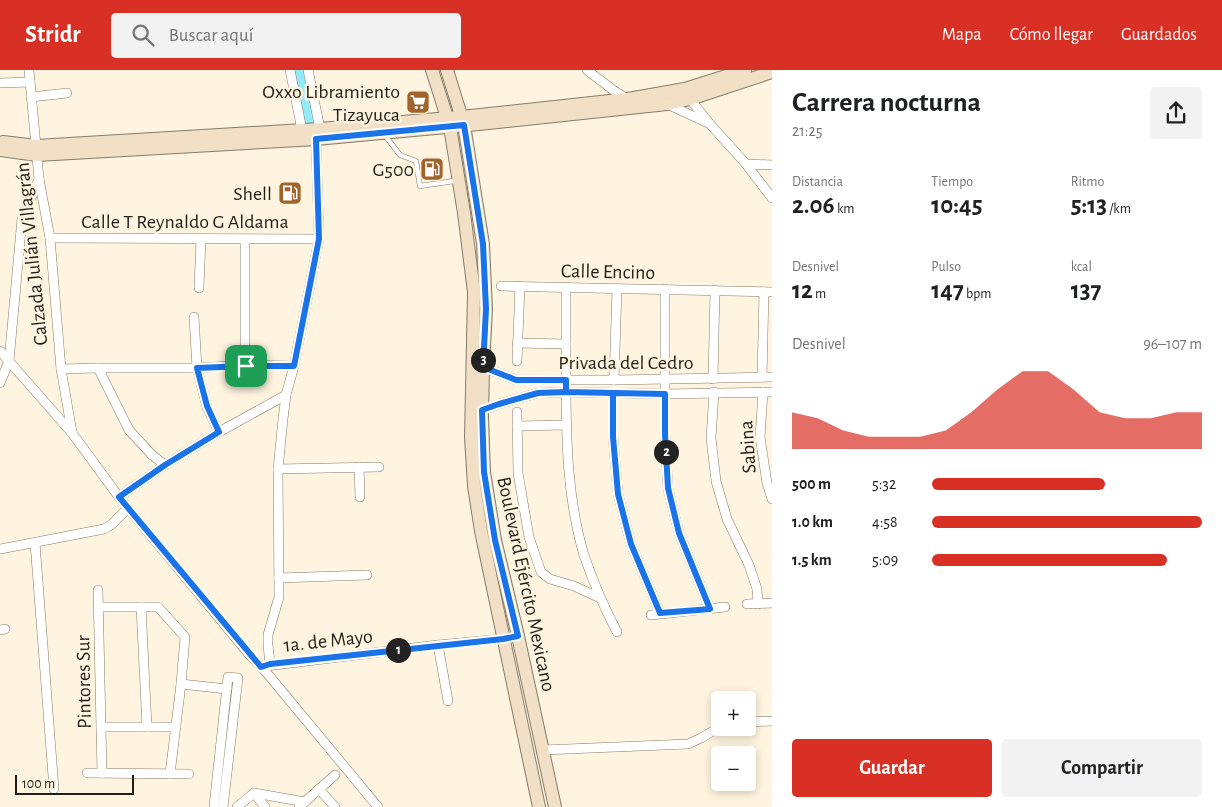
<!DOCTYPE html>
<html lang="es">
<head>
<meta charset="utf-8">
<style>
  body { margin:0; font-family:"Alegreya Sans",sans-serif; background:#f2f2f2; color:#202124; height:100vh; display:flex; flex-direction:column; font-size:19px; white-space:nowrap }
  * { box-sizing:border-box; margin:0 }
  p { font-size:16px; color:#757577 }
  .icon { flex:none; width:28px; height:28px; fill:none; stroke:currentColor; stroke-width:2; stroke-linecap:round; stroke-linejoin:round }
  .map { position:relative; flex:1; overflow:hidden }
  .details { display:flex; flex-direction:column; background:#fff; width:450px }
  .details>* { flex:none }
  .fabs { position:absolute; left:711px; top:621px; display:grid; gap:10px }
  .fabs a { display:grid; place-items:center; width:45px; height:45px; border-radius:5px; background:#fff; box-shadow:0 2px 8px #0003; font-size:25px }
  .scale { position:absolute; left:15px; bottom:12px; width:119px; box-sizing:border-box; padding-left:5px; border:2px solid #221e17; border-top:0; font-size:14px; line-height:18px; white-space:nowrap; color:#221e17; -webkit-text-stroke:4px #fef4df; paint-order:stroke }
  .pin { position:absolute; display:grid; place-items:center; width:42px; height:42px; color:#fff; margin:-21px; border-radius:10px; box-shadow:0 2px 8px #0006 }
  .km { position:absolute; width:25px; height:25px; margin:-12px; border-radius:50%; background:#222; color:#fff; font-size:14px; line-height:25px; text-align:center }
  .round { display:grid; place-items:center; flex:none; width:52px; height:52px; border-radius:5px; background:#f2f2f2 }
  .overview { display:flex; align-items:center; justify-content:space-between; height:85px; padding:0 20px }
  h1 { font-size:28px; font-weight:700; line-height:38px }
  .metrics { display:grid; grid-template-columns:repeat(3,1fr); gap:8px; height:85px; padding:5px 20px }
  .metrics div { display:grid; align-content:center }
  .metrics b { font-size:25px; font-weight:700 }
  .metrics small { font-size:14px; font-weight:400 }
  .metrics p { font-size:14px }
  .chart { height:140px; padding:10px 20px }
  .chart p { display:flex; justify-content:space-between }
  .chart svg { width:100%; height:90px; margin-top:5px; fill:#d93025; opacity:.7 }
  .cta { display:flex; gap:10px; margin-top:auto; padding:10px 20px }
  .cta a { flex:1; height:58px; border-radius:5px; background:#d93025; color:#fff; font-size:20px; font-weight:700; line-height:58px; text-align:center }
  .cta a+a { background:#f2f2f2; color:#202124 }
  ul { padding:0 20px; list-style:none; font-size:16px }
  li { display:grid; grid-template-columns:80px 60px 1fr; align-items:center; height:38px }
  li i { height:12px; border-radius:6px; background:#d93025 }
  header { display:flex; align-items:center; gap:30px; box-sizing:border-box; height:70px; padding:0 25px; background:#d93025; color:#fff }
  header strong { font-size:24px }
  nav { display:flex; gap:28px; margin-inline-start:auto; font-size:18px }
  .search { width:350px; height:45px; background:#f2f2f2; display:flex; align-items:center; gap:12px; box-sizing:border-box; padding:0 18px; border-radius:5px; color:#757577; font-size:19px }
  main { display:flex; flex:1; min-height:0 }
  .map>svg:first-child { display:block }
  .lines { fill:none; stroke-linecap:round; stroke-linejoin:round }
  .river { stroke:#93eaf8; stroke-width:14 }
  .service-casing { stroke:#857c69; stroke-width:5.5 }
  .minor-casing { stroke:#857c69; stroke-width:10 }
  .secondary-casing { stroke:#857c69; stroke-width:14 }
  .service { stroke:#fff; stroke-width:4.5 }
  .minor { stroke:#fff; stroke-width:9 }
  .secondary { stroke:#f1dfc6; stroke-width:12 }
  .route-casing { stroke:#fff; stroke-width:10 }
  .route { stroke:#1a73e8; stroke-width:6 }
  .labels { text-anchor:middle; stroke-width:5; stroke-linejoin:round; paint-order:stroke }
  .poi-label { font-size:20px; fill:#221e17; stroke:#fef4df; text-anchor:end }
  .street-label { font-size:20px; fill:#221e17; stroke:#fef4df }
</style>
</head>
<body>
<header>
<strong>Stridr</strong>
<div class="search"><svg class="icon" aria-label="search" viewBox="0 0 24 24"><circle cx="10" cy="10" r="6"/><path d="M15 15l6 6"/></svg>Buscar aquí</div>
<nav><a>Mapa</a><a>Cómo llegar</a><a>Guardados</a></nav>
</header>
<main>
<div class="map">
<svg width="772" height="737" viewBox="0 0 772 737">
  <rect width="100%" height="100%" fill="#fef4df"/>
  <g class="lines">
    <path class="river" d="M296 0 307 52"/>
    <g class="service-casing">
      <path id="service" d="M384 64 400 85 416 91 420 116 454 111 458 113"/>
    </g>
    <g class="minor-casing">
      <g id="minor">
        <path d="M29 0 39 109 50 168 61 299 72 362"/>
        <path d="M290 0 302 60"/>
        <path d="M308 0 320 59"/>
        <path d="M587 0 613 20 627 29"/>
        <path d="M0 13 30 12"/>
        <path d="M31 27 67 23"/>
        <path d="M690 29 710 54 746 94 772 128"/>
        <path d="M667 34 708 53"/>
        <path d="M746 94 772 95"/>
        <path d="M50 168 319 169"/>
        <path d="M245 169V295"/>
        <path d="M501 216 772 222"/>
        <path d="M566 217C566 248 566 278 566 308 566 368 567 428 584 485 593 512 604 537 617 562"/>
        <path d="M199 218 201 169"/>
        <path d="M665 219V364L668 418 679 463 710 539"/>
        <path d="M194 247 197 298 207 337 219 362"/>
        <path d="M517 273 566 274"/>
        <path d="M0 281 72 363 119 427 248 583 266 602 378 737"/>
        <path d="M517 291 520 216"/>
        <path d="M483 297 516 310H614L772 307"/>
        <path d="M98 298 129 360 152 385 165 395"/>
        <path d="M61 299 98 298H197L245 295 294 296"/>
        <path d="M762 307 764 222"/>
        <path d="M713 309 715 220"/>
        <path d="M614 310 617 219"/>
        <path d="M0 313 9 291 22 149 39 109"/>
        <path d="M714 322 711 368 716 411 727 449 749 495 757 519 758 534"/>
        <path d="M763 322 760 367 767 413 772 429"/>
        <path d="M613 323V367L618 424 631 474 660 543"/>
        <path d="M482 341 499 334 538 323 566 322 665 324 772 322"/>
        <path d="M517 342 518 403 529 467 541 502 550 509 574 516 600 528"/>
        <path d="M517 356 566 355"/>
        <path d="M359 397 360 427"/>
        <path d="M278 399 379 397"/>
        <path d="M119 427 165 395 219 362 286 325"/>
        <path d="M35 473 54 719"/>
        <path d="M0 479 104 459 111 455 128 438"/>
        <path d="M279 508 367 505"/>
        <path d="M98 520 102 703"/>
        <path d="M747 534 772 533"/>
        <path d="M99 537H158L185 567 181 614 170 704"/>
        <path d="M141 537 147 657"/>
        <path d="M651 545 725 537"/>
        <path d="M0 560 5 559"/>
        <path d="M438 575 448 631"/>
        <path d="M270 594 268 575V565L279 527 278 399 283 349 286 325 294 296 319 169 316 69"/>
        <path d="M266 596 438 575 503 569 518 566"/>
        <path d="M181 614 227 619"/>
        <path d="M748 652 772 651"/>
        <path d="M101 657H176"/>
        <path d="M543 680 688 674 701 668 720 657"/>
        <path d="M87 703 189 704"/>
        <path d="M319 719 335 737"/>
        <path d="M254 723 265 737"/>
        <path d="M214 736 228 607 238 608 223 737"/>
        <path d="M237 737 254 723 305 732"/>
        <path d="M299 737 335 705"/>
      </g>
    </g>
    <g class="secondary-casing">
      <g id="secondary">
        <path d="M432 0 450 57 464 143 474 222 471 367 474 416 481 461 539 737"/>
        <path d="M447 0 464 55 483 174 486 239 483 297 482 347 484 402 495 470 518 566 555 737"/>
        <path d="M3 72 36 76 320 59 461 47 628 29 685 19 745 0"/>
        <path d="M0 80 37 85 316 69 479 54 667 34 690 29 772 2"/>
      </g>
    </g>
    <use href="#service" class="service"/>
    <use href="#minor" class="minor"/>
    <use href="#secondary" class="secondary"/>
  </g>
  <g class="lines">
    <g class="route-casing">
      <path id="route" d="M246 296 197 298 207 336 219 362 165 395 119 427 261 597 270 594 503 569 518 566 495 470 484 402 482 340 499 334 538 323 566 322 665 324V364L668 418 679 463 710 539 660 543 631 474 618 424 613 367V323L566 322V310H516L483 297 486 239 483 174 464 55 316 69 319 169 294 296H246"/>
    </g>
    <use href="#route" class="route"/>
  </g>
  <defs>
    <g id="supermarket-square" transform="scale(1.25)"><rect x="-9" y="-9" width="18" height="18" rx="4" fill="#a2632a" stroke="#fef4df"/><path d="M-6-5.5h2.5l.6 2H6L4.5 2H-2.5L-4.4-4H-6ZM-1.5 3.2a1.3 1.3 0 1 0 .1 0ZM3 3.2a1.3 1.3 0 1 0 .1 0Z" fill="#fff"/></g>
    <g id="fuel-square" transform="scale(1.25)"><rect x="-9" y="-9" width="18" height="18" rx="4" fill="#a2632a" stroke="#fef4df"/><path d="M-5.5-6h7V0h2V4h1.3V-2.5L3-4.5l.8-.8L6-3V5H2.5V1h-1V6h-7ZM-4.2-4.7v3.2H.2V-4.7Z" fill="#fff"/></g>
  </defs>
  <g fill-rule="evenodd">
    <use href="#supermarket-square" x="418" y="32"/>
    <use href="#fuel-square" x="432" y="99"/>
    <use href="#fuel-square" x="290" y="123"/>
  </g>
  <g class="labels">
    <g class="poi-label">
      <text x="400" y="28">Oxxo Libramiento<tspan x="400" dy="23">Tizayuca</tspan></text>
      <text x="414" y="106">G500</text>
      <text x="272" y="130">Shell</text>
    </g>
    <g class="street-label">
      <text x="185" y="158">Calle T Reynaldo G Aldama</text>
      <text transform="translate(31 184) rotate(-96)" y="7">Calzada Julián Villagrán</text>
      <text transform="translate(608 201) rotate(1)" y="7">Calle Encino</text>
      <text x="626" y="299">Privada del Cedro</text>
      <text transform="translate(747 377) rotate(-94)" y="7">Sabina</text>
      <text transform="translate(527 514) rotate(78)" y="7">Boulevard Ejército Mexicano</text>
      <text transform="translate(328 570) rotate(-6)" y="7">1a. de Mayo</text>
      <text transform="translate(83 612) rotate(-91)" y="7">Pintores Sur</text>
    </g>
  </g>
</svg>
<div class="fabs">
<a>+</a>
<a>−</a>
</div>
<div class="scale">100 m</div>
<div class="pin" style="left:246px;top:296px;background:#1e9e55"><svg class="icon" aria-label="arrive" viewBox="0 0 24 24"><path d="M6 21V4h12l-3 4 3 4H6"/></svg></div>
<b class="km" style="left:398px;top:580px">1</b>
<b class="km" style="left:666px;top:382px">2</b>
<b class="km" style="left:483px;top:290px">3</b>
</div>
<section class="details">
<div class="overview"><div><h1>Carrera nocturna</h1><p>21:25</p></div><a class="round"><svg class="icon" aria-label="share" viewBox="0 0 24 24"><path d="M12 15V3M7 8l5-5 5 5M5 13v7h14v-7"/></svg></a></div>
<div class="metrics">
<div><p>Distancia</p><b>2.06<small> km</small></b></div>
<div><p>Tiempo</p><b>10:45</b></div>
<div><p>Ritmo</p><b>5:13<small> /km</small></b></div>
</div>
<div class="metrics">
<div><p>Desnivel</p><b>12<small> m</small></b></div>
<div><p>Pulso</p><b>147<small> bpm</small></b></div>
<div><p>kcal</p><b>137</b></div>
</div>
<div class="chart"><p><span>Desnivel</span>96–107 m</p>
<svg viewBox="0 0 160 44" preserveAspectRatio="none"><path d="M0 44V26L10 29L20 35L30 38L40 38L50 38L60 35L70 26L80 15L90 6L100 6L110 15L120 26L130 29L140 29L150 26L160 26V44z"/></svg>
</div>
<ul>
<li><b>500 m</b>5:32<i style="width:64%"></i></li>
<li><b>1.0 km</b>4:58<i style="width:100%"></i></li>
<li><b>1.5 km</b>5:09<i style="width:87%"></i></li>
</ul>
<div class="cta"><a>Guardar</a><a>Compartir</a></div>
</section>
</main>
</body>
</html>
